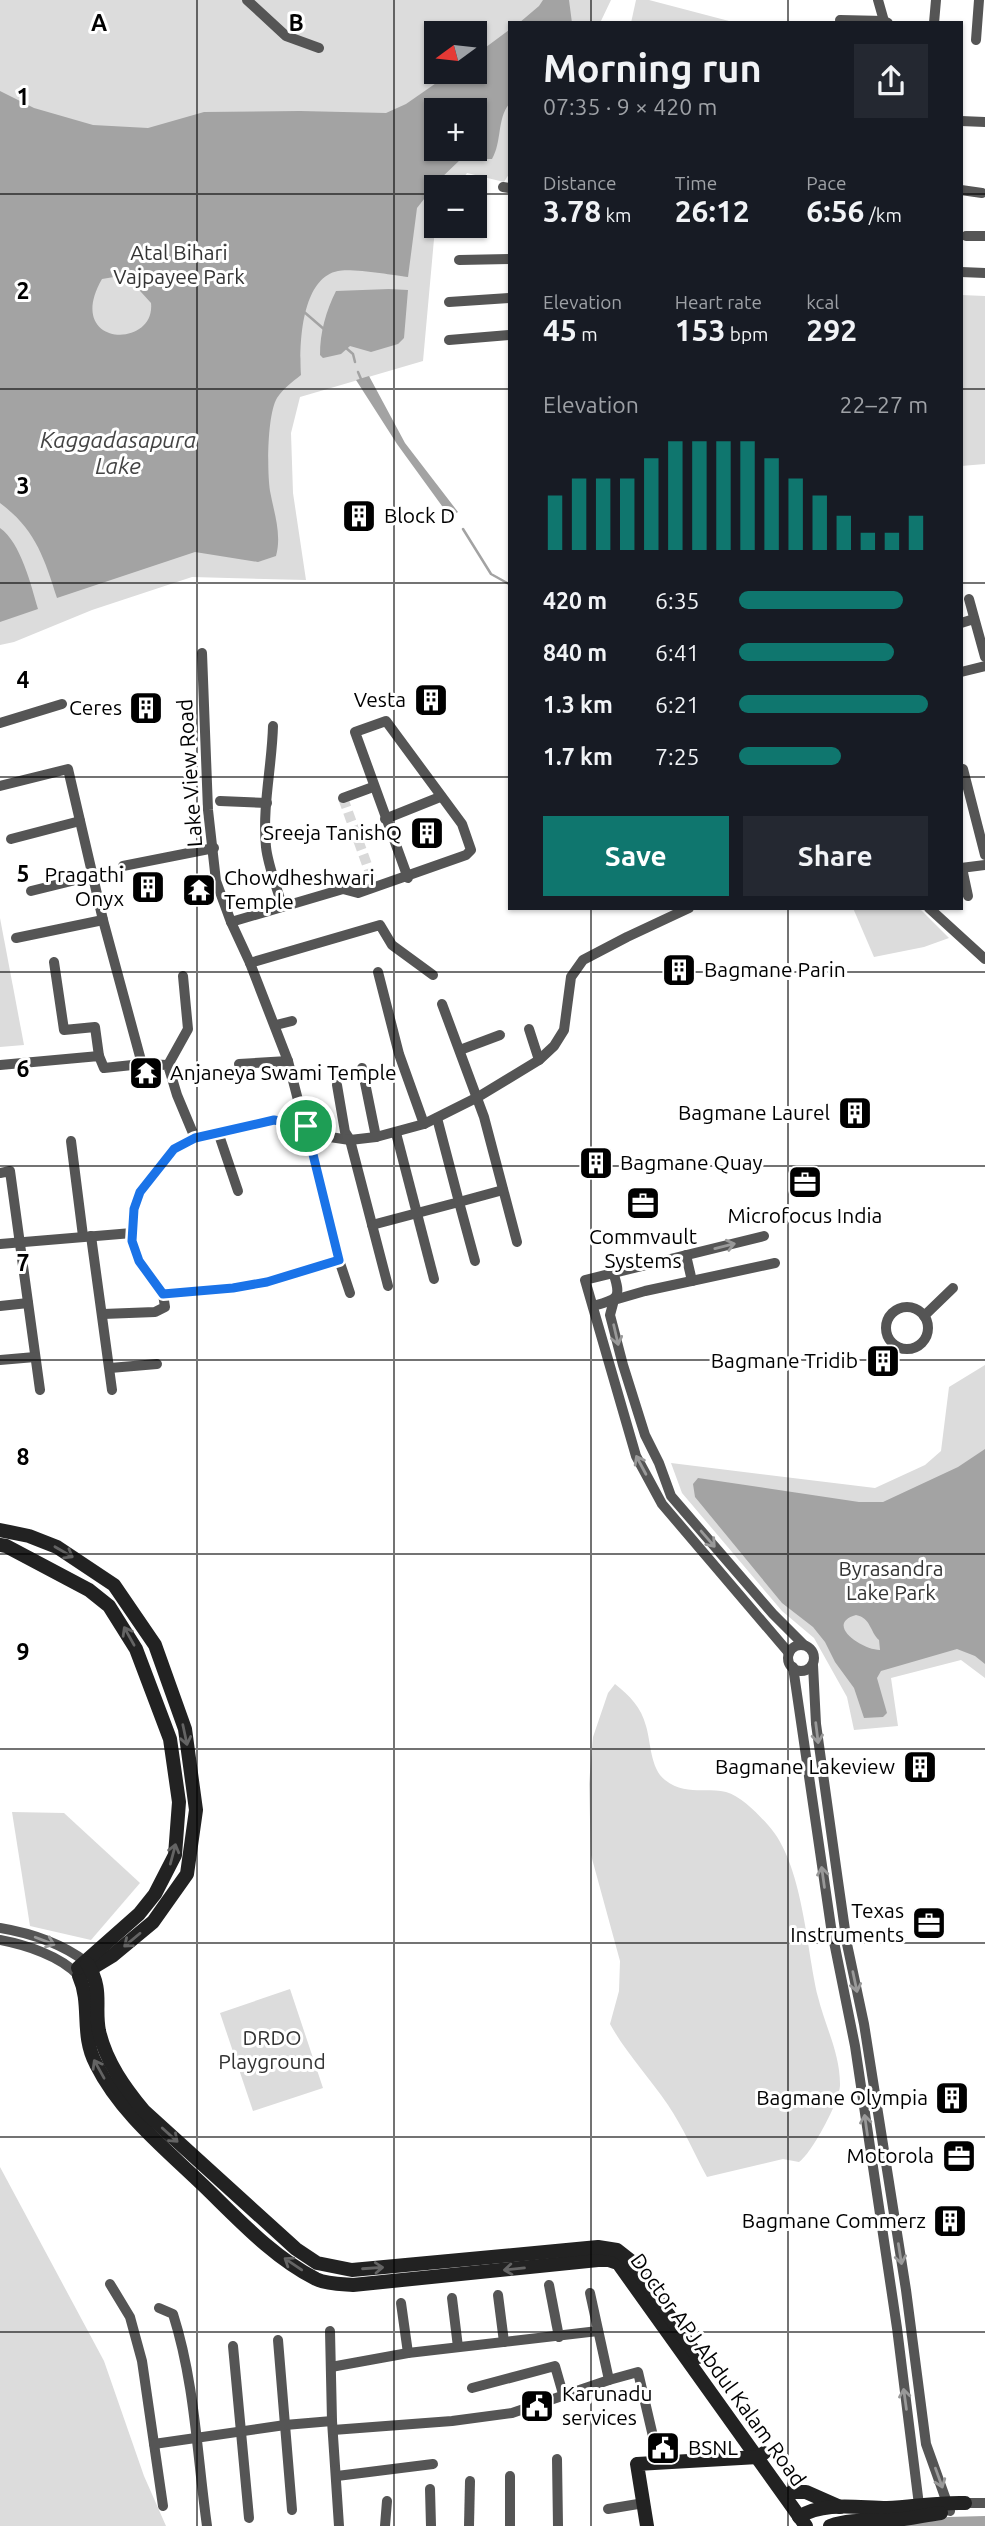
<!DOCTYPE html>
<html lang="en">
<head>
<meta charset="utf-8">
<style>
  body { margin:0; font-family:Ubuntu,sans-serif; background:#242831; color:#f1f3f6; height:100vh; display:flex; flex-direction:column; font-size:26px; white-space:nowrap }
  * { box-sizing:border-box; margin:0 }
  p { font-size:23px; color:#9ea1a6 }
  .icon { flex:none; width:38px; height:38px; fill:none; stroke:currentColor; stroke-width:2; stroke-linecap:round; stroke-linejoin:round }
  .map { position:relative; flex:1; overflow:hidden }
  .side { position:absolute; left:508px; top:21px; width:455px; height:889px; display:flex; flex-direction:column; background:#171b24; border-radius:0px; box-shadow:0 2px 5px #0004 }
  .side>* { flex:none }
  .needle { width:46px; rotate:255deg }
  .tools { position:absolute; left:424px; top:21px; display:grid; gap:14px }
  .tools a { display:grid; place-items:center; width:63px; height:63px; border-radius:0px; background:#171b24; box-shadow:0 2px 5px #0004; font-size:35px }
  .pin { position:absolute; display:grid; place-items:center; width:60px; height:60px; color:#fff; margin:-30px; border:4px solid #fff; border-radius:50%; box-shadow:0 2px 7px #0007 }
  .round { display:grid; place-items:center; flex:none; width:74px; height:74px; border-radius:0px; background:#242831 }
  .overview { display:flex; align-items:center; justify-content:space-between; height:119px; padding:0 35px }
  h1 { font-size:38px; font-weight:600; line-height:52px }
  .stats { display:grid; grid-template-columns:repeat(3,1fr); gap:10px; height:119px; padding:7px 35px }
  .stats div { display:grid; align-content:center }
  .stats b { font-size:30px; font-weight:600 }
  .stats small { font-size:19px; font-weight:400 }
  .stats p { font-size:19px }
  .chart { height:196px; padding:14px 35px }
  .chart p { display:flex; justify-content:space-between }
  .chart svg { width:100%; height:126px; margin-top:7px; stroke:#0f766e; stroke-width:6 }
  .primary-button { display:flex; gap:14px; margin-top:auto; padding:14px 35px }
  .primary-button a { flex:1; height:80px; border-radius:0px; background:#0f766e; color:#fff; font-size:28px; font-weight:600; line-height:80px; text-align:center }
  .primary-button a+a { background:#242831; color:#f1f3f6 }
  ul { padding:0 35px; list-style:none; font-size:23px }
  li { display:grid; grid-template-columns:112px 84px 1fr; align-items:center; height:52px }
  li i { height:18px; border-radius:9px; background:#0f766e }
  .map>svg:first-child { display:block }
  .green { fill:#dcdcdc; fill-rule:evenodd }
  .water { fill:#a3a3a3; fill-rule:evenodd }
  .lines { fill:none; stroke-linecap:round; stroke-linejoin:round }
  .stream { stroke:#a3a3a3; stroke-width:2.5 }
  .street-tunnel { stroke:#d9d9d9; stroke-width:10; stroke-dasharray:10 5; stroke-linecap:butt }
  .street { stroke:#555; stroke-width:10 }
  .secondary { stroke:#222; stroke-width:14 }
  .oneway { stroke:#999 }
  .oneway2 { stroke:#646464 }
  .route-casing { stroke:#fff; stroke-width:14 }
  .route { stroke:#1a73e8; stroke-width:9 }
  .grid { fill:none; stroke:#000; stroke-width:2; stroke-opacity:0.55 }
  .labels { text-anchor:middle; stroke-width:6; stroke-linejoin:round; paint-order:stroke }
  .park-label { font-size:21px; fill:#333; stroke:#fff }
  .poi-label { font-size:21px; fill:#000; stroke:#fff; text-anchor:end }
  .street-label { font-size:21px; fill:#000; stroke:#fff }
  .water-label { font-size:23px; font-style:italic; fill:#444; stroke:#fff }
  .grid-label { font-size:23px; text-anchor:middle; font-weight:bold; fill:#000; stroke:#fff; stroke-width:6; stroke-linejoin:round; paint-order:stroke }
</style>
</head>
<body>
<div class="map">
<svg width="985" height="2526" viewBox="0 0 985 2526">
  <rect width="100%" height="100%" fill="#fff"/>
  <g class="green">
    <path d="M0 0H611L600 23H509V174L504 182 467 173 457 187H436V217L423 361 300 397 291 433 293 493 306 580 192 577 92 610 14 642 0 645ZM436 33H474V72H436ZM436 110H474V149H436Z"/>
    <path d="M636 0H649L729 21 728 23H631Z"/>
    <path d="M961 295 985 296V464L961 466Z"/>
    <path d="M853 908H919L949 938 924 947 874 957Z"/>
    <path d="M0 918 24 1045 0 1047Z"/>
    <path d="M985 1365V1678L961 1660 891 1678 898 1726 854 1730 847 1697 814 1638 782 1611 682 1493 671 1463 875 1488 925 1465 941 1451 949 1387Z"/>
    <path d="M615 1684C630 1696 641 1707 646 1726 651 1742 650 1768 665 1780 685 1796 705 1787 726 1792 741 1796 758 1814 768 1825 803 1863 806 1947 818 1997 825 2026 840 2053 840 2084 841 2099 811 2155 799 2162L783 2159 707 2177C694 2153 683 2127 668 2105 649 2077 626 2053 610 2024L619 1991 620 1961 591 1855 589 1784 593 1737 608 1693Z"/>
    <path d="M12 1812 64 1813 140 1883 91 1940 30 1926Z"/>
    <path d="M290 1989 323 2088 253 2111 220 2013Z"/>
    <path d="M0 2167 104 2361 144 2476 166 2526H0Z"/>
  </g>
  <g class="water">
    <path d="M543 0H569L572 23H519L539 6Z"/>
    <path d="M509 30V104C497 119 502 142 492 159H461L439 180 417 208 408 277C393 275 351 268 338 271 301 278 299 346 301 375 292 382 283 389 277 398 267 415 267 471 270 491 274 513 282 534 276 556L258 562 195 552 57 598C44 557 35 529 0 503V66V91L34 108 93 125 148 128 204 112 300 111 386 113 406 104 452 72H474V56ZM436 110H474V149H436ZM114 277 131 281 151 303C156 350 63 347 102 279Z"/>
    <path d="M389 289 408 290 404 338 398 344 371 352 350 346 341 354 323 358 320 355C320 332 326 311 336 291Z"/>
    <path d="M369 376 405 443 458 512 450 517 397 444 356 380Z"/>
    <path d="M0 528C21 543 31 585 38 609L0 622Z"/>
    <path d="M985 1449V1664L975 1656 957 1649 881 1671 877 1678 887 1713 883 1717 864 1718 854 1688 835 1662 825 1642 813 1627 782 1603 695 1497 693 1484 698 1478 859 1502H883L958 1467ZM856 1615C871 1618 870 1632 879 1640L880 1650C862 1650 824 1624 856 1615Z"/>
    <path d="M985 2516V2526H900L948 2517Z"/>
  </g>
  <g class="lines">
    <g class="stream">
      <path d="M303 311 325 330"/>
      <path d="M346 348 353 354 355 362"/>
      <path d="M358 372 361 379"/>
      <path d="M463 529 491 574 509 584"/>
    </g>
    <path class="street-tunnel" d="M343 798 375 887"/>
    <g class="street">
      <path d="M247 0 286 36 319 48"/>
      <path d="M878 0 884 21 888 23"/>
      <path d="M840 20 884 21"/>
      <path d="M934 23 936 0"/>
      <path d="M976 40 979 0"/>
      <path d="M961 121 985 122"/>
      <path d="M503 187 509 188"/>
      <path d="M961 190 982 193"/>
      <path d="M966 236H985"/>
      <path d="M459 260 509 259"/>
      <path d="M961 272 985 273"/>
      <path d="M449 302 509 298"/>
      <path d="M449 340 509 335"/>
      <path d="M969 599 985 657"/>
      <path d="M961 623 974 619"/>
      <path d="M961 672 985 666"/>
      <path d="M0 723 62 704"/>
      <path d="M273 726C272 766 262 807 266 847 268 866 277 887 282 906"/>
      <path d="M963 769 985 855"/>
      <path d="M0 786 68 769 103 920 142 1064"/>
      <path d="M343 798 373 787"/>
      <path d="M220 801 267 803"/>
      <path d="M385 819 440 797"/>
      <path d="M11 839 80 821"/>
      <path d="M123 866 214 848"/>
      <path d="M961 868 985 865"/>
      <path d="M962 868 968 896"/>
      <path d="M31 891 92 876"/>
      <path d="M929 908 985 959"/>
      <path d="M231 922 343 889 358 893 466 855 471 850 462 824 386 721 355 732 408 878"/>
      <path d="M16 938 103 920"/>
      <path d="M54 962 64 1030 95 1027 99 1056"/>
      <path d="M250 963 380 925 392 945 433 975"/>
      <path d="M378 972 399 1054 424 1124"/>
      <path d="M442 1004 484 1117 517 1242"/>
      <path d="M276 1025 292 1021"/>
      <path d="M529 1029 539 1060"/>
      <path d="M460 1050 500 1035"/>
      <path d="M239 1064 288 1061"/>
      <path d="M0 1065 99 1056 104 1068 142 1064 168 1065 177 1095 195 1138"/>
      <path d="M168 1065 188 1029 183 976"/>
      <path d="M362 1068 376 1137"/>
      <path d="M337 1085 345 1132 350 1140 388 1286"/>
      <path d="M218 1132 238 1191"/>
      <path d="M396 1133 434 1279"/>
      <path d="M71 1141 83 1236"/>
      <path d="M0 1173 10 1171 40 1390"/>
      <path d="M372 1225 459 1202 437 1118"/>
      <path d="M132 1233C131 1257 150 1276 163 1294"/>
      <path d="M91 1236 112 1390"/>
      <path d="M764 1236 585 1280 636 1456 662 1504 789 1653"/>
      <path d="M0 1244 132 1233 134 1209 140 1192 174 1149 195 1138 274 1120 306 1126 323 1136 350 1140 376 1137 424 1124 478 1097 539 1060 554 1046 564 1030 571 977 583 960 627 937 689 908"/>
      <path d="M686 1255 692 1281"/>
      <path d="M339 1260 350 1293"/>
      <path d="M475 1261 459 1202 503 1190"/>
      <path d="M775 1263 645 1291 614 1300 610 1315 623 1365 645 1435 659 1463 671 1496 773 1614 804 1645"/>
      <path d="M0 1306 28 1303"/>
      <path d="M593 1306C618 1299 622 1299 613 1272"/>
      <circle cx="907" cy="1328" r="21"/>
      <path d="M103 1314 155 1312 165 1307 163 1294 233 1288 267 1282 339 1260 288 1061 250 963 231 922 216 881 208 810 202 653"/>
      <path d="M924 1316 953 1288"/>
      <path d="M0 1360 35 1357"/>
      <path d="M110 1368 157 1364"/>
      <circle cx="801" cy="1658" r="13"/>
      <path d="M813 1665 816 1724 838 1881 847 1944 864 2024 906 2290 926 2444 950 2511"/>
      <path d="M793 1667 831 1927 855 2046 897 2328 920 2513"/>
      <path d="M0 1928C30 1933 62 1944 86 1962"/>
      <path d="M0 1940C26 1945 61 1956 79 1976"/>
      <path d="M110 2284 130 2317 142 2361 163 2506"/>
      <path d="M549 2285 559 2337"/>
      <path d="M590 2293 609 2380 638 2372 659 2462"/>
      <path d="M498 2295 504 2342"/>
      <path d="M452 2298 458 2347"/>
      <path d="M401 2303 408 2353"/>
      <path d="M159 2308 173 2314C195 2383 197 2455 207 2526"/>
      <path d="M330 2331 332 2421 339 2526"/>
      <path d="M278 2340 292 2510"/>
      <path d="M233 2346 249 2518"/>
      <path d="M331 2367 408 2353 598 2331"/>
      <path d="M472 2388 555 2366 563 2394"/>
      <path d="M333 2430 452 2421 512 2413 609 2380"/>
      <path d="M154 2444 285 2425 332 2421"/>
      <path d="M557 2459 558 2526"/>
      <path d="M337 2476 433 2464"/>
      <path d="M510 2476V2526"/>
      <path d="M430 2489 431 2526"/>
      <path d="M965 2503H985"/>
      <path d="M608 2509 644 2503"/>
      <path d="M385 2526 387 2501"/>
      <path d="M469 2526 470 2481"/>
    </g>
    <g class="secondary">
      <path d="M0 1530 29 1536 57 1547 114 1585 155 1645 185 1729 196 1810 187 1874 153 1922 112 1956 79 1976C92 2005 80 2034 96 2064 121 2114 166 2149 205 2187 239 2220 274 2258 316 2279 327 2284 341 2284 353 2285L598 2260H609L618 2263 806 2526"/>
      <path d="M0 1545 6 1546 89 1590 109 1606 136 1649 170 1739 179 1802 175 1855 155 1894 139 1914 78 1968"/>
      <path d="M87 1963C104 1991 94 2005 99 2031 106 2062 125 2088 144 2111L296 2249 317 2263 352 2270 598 2247 617 2250 631 2261 698 2357"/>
      <path d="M792 2492H806L840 2507"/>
      <path d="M799 2517C824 2501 859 2508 887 2508 913 2507 938 2502 965 2503"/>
      <path d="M647 2526 637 2464 758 2457 764 2453"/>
      <path d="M830 2526C850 2519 870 2521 891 2520 907 2520 924 2515 941 2513"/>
    </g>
  </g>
  <defs><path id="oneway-shaft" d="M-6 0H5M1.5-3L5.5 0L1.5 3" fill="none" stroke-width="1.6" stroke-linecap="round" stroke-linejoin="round" transform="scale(1.75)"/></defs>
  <g class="oneway">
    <use href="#oneway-shaft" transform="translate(725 1246) rotate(-14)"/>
    <use href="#oneway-shaft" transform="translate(616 1335) rotate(77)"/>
    <use href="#oneway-shaft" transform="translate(641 1465) rotate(-118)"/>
    <use href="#oneway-shaft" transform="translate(708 1539) rotate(49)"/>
    <use href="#oneway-shaft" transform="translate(817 1733) rotate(83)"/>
    <use href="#oneway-shaft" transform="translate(823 1877) rotate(-98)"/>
    <use href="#oneway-shaft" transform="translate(45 1941) rotate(21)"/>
    <use href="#oneway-shaft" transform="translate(855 1982) rotate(78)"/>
    <use href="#oneway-shaft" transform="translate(866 2125) rotate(-98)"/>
    <use href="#oneway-shaft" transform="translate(900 2254) rotate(81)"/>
    <use href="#oneway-shaft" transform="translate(905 2399) rotate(-98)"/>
    <use href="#oneway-shaft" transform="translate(939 2478) rotate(70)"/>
  </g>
  <g class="oneway2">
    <use href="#oneway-shaft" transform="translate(64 1552) rotate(30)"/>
    <use href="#oneway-shaft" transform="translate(129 1636) rotate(-119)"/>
    <use href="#oneway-shaft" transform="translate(185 1735) rotate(78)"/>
    <use href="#oneway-shaft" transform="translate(173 1854) rotate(-75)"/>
    <use href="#oneway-shaft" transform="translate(132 1940) rotate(140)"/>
    <use href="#oneway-shaft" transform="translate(99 2069) rotate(-119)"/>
    <use href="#oneway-shaft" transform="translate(170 2135) rotate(42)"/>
    <use href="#oneway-shaft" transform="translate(293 2264) rotate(-146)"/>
    <use href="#oneway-shaft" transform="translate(373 2268) rotate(-4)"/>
    <use href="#oneway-shaft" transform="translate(514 2269) rotate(174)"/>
  </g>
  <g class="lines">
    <g class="route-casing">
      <path id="route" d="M274 1120 306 1126 339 1260 267 1282 233 1288 163 1294 139 1261 132 1241 134 1209 140 1192 174 1149 195 1138Z"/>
    </g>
    <use href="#route" class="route"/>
  </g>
  <path class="grid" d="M197 0V2526M394 0V2526M591 0V23M788 0V23M0 194H436M474 194H509M961 194H985M0 389H509M961 389H985M0 583H509M961 583H985M0 777H509M961 777H985M591 908V2526M788 908V2526M0 972H985M0 1166H985M0 1360H985M0 1554H985M0 1749H985M0 1943H985M0 2137H985M0 2332H985"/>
  <defs>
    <g id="building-square" transform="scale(1.75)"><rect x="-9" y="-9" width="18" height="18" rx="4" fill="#000" stroke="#fff"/><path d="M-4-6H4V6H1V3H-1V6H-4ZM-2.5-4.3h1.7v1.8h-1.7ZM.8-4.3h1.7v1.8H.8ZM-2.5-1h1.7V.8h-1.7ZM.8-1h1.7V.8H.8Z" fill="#fff"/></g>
    <g id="temple-square" transform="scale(1.75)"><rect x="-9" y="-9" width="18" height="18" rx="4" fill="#000" stroke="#fff"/><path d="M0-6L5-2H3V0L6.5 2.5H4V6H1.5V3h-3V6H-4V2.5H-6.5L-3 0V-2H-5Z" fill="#fff"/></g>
    <g id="office-square" transform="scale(1.75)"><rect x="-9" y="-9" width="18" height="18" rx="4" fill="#000" stroke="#fff"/><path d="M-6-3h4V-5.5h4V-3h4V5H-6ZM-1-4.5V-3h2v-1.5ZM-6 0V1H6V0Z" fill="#fff"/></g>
    <g id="civic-square" transform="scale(1.75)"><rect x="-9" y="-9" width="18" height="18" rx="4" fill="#000" stroke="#fff"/><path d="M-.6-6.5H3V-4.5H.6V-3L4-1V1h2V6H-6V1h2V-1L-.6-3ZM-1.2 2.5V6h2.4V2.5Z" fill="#fff"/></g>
  </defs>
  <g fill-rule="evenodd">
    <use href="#building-square" x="359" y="516"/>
    <use href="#building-square" x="431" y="700"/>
    <use href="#building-square" x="146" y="708"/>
    <use href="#building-square" x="427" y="833"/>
    <use href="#building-square" x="148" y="887"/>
    <use href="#temple-square" x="199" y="890"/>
    <use href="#building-square" x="679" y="970"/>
    <use href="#temple-square" x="146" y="1073"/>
    <use href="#building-square" x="855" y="1113"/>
    <use href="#building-square" x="596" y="1163"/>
    <use href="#office-square" x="805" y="1182"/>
    <use href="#office-square" x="643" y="1203"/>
    <use href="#building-square" x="883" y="1361"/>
    <use href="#building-square" x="920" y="1767"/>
    <use href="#office-square" x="929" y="1923"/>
    <use href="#building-square" x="952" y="2098"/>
    <use href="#office-square" x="959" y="2156"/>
    <use href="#building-square" x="950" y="2221"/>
    <use href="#civic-square" x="537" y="2406"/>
    <use href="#civic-square" x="663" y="2448"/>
  </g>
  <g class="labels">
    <g class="park-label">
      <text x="179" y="260">Atal Bihari<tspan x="179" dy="24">Vajpayee Park</tspan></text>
      <text x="891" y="1576">Byrasandra<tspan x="891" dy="24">Lake Park</tspan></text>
      <text x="272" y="2045">DRDO<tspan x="272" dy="24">Playground</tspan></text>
    </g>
    <g class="poi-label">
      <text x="384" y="523" text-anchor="start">Block D</text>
      <text x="406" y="707">Vesta</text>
      <text x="122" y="715">Ceres</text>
      <text x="402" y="840">Sreeja TanishQ</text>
      <text x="124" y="882">Pragathi<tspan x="124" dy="24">Onyx</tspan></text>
      <text x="224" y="885" text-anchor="start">Chowdheshwari<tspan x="224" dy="24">Temple</tspan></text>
      <text x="704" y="977" text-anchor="start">Bagmane Parin</text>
      <text x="170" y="1080" text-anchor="start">Anjaneya Swami Temple</text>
      <text x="830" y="1120">Bagmane Laurel</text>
      <text x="620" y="1170" text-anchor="start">Bagmane Quay</text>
      <text x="805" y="1223" text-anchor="middle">Microfocus India</text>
      <text x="643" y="1244" text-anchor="middle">Commvault<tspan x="643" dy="24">Systems</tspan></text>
      <text x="858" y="1368">Bagmane Tridib</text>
      <text x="895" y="1774">Bagmane Lakeview</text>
      <text x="904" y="1918">Texas<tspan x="904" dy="24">Instruments</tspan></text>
      <text x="928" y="2105">Bagmane Olympia</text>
      <text x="934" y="2163">Motorola</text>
      <text x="926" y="2228">Bagmane Commerz</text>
      <text x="562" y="2401" text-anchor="start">Karunadu<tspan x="562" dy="24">services</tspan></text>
      <text x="688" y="2455" text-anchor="start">BSNL</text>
    </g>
    <g class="street-label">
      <text transform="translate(190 773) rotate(-94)" y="7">Lake View Road</text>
      <text transform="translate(718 2370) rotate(54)" y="7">Doctor APJ Abdul Kalam Road</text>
    </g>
    <g class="water-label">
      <text x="118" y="448">Kaggadasapura<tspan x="118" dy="26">Lake</tspan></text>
    </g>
  </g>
  <g class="grid-label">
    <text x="99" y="31">A</text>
    <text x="296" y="31">B</text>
    <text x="23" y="105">1</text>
    <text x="23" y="299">2</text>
    <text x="23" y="494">3</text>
    <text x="23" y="688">4</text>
    <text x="23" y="882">5</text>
    <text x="23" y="1077">6</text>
    <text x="23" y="1271">7</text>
    <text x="23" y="1465">8</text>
    <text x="23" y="1660">9</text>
  </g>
</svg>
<div class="tools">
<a><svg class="needle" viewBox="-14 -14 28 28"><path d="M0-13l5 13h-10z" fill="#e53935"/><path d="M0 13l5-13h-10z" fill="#9ea1a6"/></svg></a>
<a>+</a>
<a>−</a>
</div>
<div class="pin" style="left:306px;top:1126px;background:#1e9e55"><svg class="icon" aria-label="arrive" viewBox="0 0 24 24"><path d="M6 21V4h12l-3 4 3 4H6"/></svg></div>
<section class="side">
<div class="overview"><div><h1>Morning run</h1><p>07:35 · 9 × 420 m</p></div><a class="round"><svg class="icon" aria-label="share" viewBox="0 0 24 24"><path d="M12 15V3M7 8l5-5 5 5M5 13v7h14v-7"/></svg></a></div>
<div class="stats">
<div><p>Distance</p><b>3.78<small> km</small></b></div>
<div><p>Time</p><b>26:12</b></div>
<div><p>Pace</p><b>6:56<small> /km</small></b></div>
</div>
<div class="stats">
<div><p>Elevation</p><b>45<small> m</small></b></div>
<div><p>Heart rate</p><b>153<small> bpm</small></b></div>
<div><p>kcal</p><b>292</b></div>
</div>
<div class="chart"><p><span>Elevation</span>22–27 m</p>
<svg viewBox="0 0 160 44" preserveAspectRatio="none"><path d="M5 44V25M15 44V19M25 44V19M35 44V19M45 44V12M55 44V6M65 44V6M75 44V6M85 44V6M95 44V12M105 44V19M115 44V25M125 44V32M135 44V38M145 44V38M155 44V32"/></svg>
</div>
<ul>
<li><b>420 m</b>6:35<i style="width:87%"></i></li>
<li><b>840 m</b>6:41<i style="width:82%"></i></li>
<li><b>1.3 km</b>6:21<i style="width:100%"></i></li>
<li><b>1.7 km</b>7:25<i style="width:54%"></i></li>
</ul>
<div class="primary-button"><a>Save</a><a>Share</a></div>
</section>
</div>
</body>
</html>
